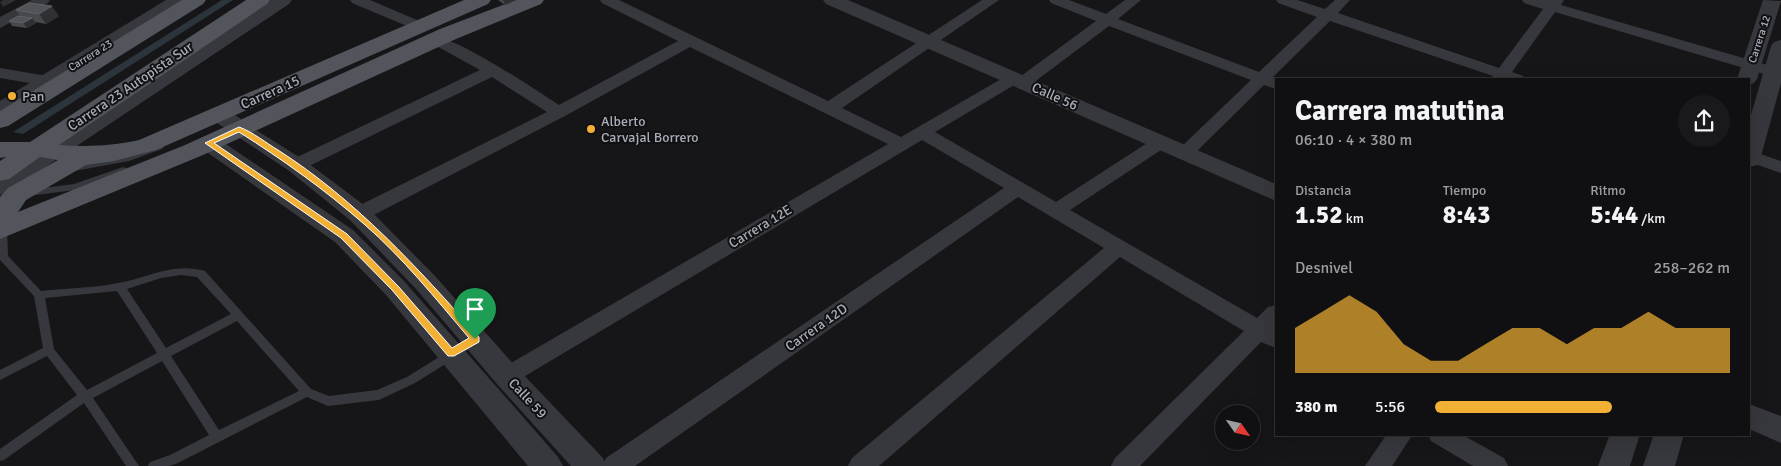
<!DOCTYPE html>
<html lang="es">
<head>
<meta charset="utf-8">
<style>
  body { margin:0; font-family:Signika,sans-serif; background:#19191b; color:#f1f3f6; height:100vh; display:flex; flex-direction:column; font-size:19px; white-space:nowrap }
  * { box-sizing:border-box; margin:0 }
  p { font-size:16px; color:#9c9d9f }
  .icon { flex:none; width:28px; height:28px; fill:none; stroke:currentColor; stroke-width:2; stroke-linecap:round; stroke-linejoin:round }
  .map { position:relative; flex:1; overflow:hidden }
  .sheet { position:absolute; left:1275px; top:78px; width:475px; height:358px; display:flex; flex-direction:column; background:#101012; border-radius:0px; box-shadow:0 5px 20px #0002,0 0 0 1px #303032 }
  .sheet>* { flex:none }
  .needle { width:32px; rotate:124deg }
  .controls { position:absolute; left:1215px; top:405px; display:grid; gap:10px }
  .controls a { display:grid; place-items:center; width:45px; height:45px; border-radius:50%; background:#101012; box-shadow:0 5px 20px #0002,0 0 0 1px #303032; font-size:25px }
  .pin { position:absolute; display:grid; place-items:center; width:42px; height:42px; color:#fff; margin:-51px -21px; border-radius:50% 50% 50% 0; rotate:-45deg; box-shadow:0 0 5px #0007 }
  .pin .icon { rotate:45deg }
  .round { display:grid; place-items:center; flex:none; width:52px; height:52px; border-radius:26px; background:#19191b }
  .summary { display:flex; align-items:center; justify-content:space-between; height:85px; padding:0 20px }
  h1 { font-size:28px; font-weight:700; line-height:38px }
  .metrics { display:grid; grid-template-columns:repeat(3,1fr); gap:8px; height:85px; padding:5px 20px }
  .metrics div { display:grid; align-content:center }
  .metrics b { font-size:25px; font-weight:700 }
  .metrics small { font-size:14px; font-weight:400 }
  .metrics p { font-size:14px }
  .chart { height:140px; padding:10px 20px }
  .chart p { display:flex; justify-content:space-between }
  .chart svg { width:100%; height:90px; margin-top:5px; fill:#f2b134; opacity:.7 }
  ul { padding:0 20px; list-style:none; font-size:16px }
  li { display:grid; grid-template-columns:80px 60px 1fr; align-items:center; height:38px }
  li i { height:12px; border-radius:6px; background:#f2b134 }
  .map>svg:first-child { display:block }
  .water { fill:#2c353c }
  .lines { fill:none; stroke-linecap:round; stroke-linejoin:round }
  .service { fill:#37383d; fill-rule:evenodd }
  .minor { fill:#37383d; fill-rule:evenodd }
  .tertiary { fill:#37383d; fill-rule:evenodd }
  .primary { fill:#53555c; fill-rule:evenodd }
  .wall { fill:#47494d }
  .shaded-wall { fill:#2f3033 }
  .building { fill:#525359; stroke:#5f6168 }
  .route { fill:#f2b134; stroke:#fff; fill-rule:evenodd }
  .poi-dot { fill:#f2b134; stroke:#111113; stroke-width:2 }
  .labels { text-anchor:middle; stroke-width:4; stroke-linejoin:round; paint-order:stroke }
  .far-street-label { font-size:11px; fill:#a8adb8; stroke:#111113 }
  .street-label { font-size:14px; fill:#a8adb8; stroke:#111113 }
  .poi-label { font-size:14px; fill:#a8adb8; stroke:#111113; text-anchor:start }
</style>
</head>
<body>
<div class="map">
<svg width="1781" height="466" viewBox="0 0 1781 466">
  <rect width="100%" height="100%" fill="#161618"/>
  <path class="water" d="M222 0H233L23 134 13 132Z"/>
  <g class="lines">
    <g class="service">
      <path d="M159 144 162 145 164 147 162 149 129 161 69 172 64 169 69 166 127 156Z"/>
      <path d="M123 167 126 168 128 170 126 172 75 190 28 196 23 193 28 190 74 184Z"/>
      <path d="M0 226 6 227 7 229 8 256 41 291C67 288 93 288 118 283 150 278 171 262 205 271L311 389 329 396 377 390 407 377 471 337H479L481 340 479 343 415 383 379 400 328 406 307 397 178 463 169 466H148L150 462 170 455 209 435 162 361 93 398 139 466H126L84 403 4 460 0 461V449L77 395 47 356 0 380V370L43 348 34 296 0 260ZM181 275 197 277 231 314 166 348 127 289 161 278ZM117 291 157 353 87 390 54 349 45 298ZM237 321 299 391 219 430 171 356Z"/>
    </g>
    <g class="minor">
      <path d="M32 0H50L48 3 0 28V17Z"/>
      <path d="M350 0H370L424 23 427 26 424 29H414L352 3Z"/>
      <path d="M600 0H619L828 101 982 0H999L842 108 901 137 1008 75 1014 73 1021 76 1096 21 1051 3 1049 0H1069L1106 14 1125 0H1141L1118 19 1259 72 1317 17 1278 3 1276 0H1297L1325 9 1335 0H1350L1338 13 1499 68 1543 9 1524 3 1522 0H1564L1561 5 1781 69V79L1555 12 1512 72 1523 76 1525 79H1491L1493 76 1330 21 1273 77 1277 79 1276 89 1264 85 1191 157 1185 159 1179 157 1176 153 1179 149 1251 80 1109 26 1029 86 1023 87 1016 84 935 132 1056 202 1155 138 1161 137 1167 138 1170 142 1167 146 1070 210 1257 318 1268 307 1276 305V326L1274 328 1276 330V348L1261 342 1140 466H1111L1115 458 1244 331 1120 257 879 466H848L852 458 1104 248 1018 197 635 466H602L606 458 1004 188 922 140 515 382 507 385 499 382 495 376 499 370 888 144 690 47 565 116 366 219 359 220 352 219 349 214 352 209 547 112 492 77 303 169 296 171 289 169 287 165 289 161 480 70 431 43 429 40 431 37C450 32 539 92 559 105L678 41 602 3Z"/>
      <path d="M0 68 47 76 53 77 55 81 53 85 47 86 0 78Z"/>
      <path d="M1749 150 1781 161V173L1749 162Z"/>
      <path d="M1387 434H1413L1392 466H1365Z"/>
      <path d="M1428 434H1461L1504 458 1508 466H1473L1431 441Z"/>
    </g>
    <g class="tertiary">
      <path d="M166 0H188L185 4 8 115 0 116V101Z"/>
      <path d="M271 0H292L289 4 8 192 0 195V176Z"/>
      <path d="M823 0H848L1276 184V201L826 4Z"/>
      <path d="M1763 0 1781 1 1757 79 1754 83 1749 85V79H1737Z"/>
      <path d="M1781 40V83L1760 160 1757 165 1749 167V122L1771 46 1774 42Z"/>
      <path d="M219 108 227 109 253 128 304 160 368 208 435 276 517 368 602 457 607 466H571L497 384 417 290 350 220 288 170 211 119 208 114 211 109Z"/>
      <path d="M209 136 217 138 353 230 404 281 558 457 563 466H528L386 295 335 242 201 148 198 143 201 138Z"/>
      <path d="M1749 404 1781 416V443L1749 429Z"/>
      <path d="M1610 434H1640L1630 466H1598Z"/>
      <path d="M1654 434H1684L1675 466H1643Z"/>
    </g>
    <g class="primary">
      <path d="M182 0H206L203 4 8 126 0 128V111Z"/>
      <path d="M246 0H270L267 4 59 145C87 147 111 146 139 140L464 0H491L488 4 156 150 114 161 86 165 26 200 18 212 185 145 440 29 516 0H544L541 4 456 39 203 155 0 239V197L8 188 58 160 40 157 9 179 0 181V161L6 157 0 158V142H30Z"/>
    </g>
  </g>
  <g class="wall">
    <path d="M498 0H516L505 5Z"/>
    <path d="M16 10 59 16 46 24 35 22 36 23 27 28 12 26 9 21 20 16Z"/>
  </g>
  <g class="shaded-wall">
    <path d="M4 0H16L3 7 0 2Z"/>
    <path d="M503 0H516L505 5Z"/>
    <path d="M52 6 59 16 46 24 39 14Z"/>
    <path d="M32 18 36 23 27 28 23 23Z"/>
  </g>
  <g class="building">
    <path d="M29 3 52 6 39 14 16 10Z"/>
    <path d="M18 16 32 18 23 23 9 21Z"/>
  </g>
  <path class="route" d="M239 127C253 132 266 143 278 150 356 200 418 268 479 337V342L454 356H448L392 290 341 238 205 143ZM239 132C283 160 324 189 364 224 403 258 436 299 469 338L452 348 398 286 347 234 214 143Z"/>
  <g class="poi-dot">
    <circle cx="12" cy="96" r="5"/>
    <circle cx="591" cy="129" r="5"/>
  </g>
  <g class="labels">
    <g class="far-street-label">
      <text transform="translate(1759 39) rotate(-72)" y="4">Carrera 12</text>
      <text transform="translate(90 55) rotate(-32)" y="4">Carrera 23</text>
    </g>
    <g class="street-label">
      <text transform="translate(130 86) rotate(-34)" y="5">Carrera 23 Autopista Sur</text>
      <text transform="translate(270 92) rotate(-24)" y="5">Carrera 15</text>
      <text transform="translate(1055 96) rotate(24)" y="5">Calle 56</text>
      <text transform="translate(760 226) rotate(-31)" y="5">Carrera 12E</text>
      <text transform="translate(816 327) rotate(-35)" y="5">Carrera 12D</text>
      <text transform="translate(528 398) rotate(47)" y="5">Calle 59</text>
    </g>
    <g class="poi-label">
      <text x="22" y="101">Pan</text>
      <text x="601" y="126">Alberto<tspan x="601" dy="16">Carvajal Borrero</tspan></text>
    </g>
  </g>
</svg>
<div class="controls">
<a><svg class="needle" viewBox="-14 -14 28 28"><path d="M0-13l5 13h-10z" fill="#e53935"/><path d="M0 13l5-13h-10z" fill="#9c9d9f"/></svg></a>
</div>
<div class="pin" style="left:475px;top:339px;background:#1e9e55"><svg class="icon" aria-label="arrive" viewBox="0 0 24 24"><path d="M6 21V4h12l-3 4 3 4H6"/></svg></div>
<section class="sheet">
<div class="summary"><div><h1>Carrera matutina</h1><p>06:10 · 4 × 380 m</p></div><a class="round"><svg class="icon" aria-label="share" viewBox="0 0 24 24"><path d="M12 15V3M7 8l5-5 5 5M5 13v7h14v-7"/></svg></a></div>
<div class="metrics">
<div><p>Distancia</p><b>1.52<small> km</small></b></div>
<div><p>Tiempo</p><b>8:43</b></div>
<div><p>Ritmo</p><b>5:44<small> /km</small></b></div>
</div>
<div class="chart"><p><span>Desnivel</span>258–262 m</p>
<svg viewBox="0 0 160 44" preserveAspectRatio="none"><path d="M0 44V22L10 14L20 6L30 14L40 30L50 38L60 38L70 30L80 22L90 22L100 30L110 22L120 22L130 14L140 22L150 22L160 22V44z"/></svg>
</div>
<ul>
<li><b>380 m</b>5:56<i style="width:60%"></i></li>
</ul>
</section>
</div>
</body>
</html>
